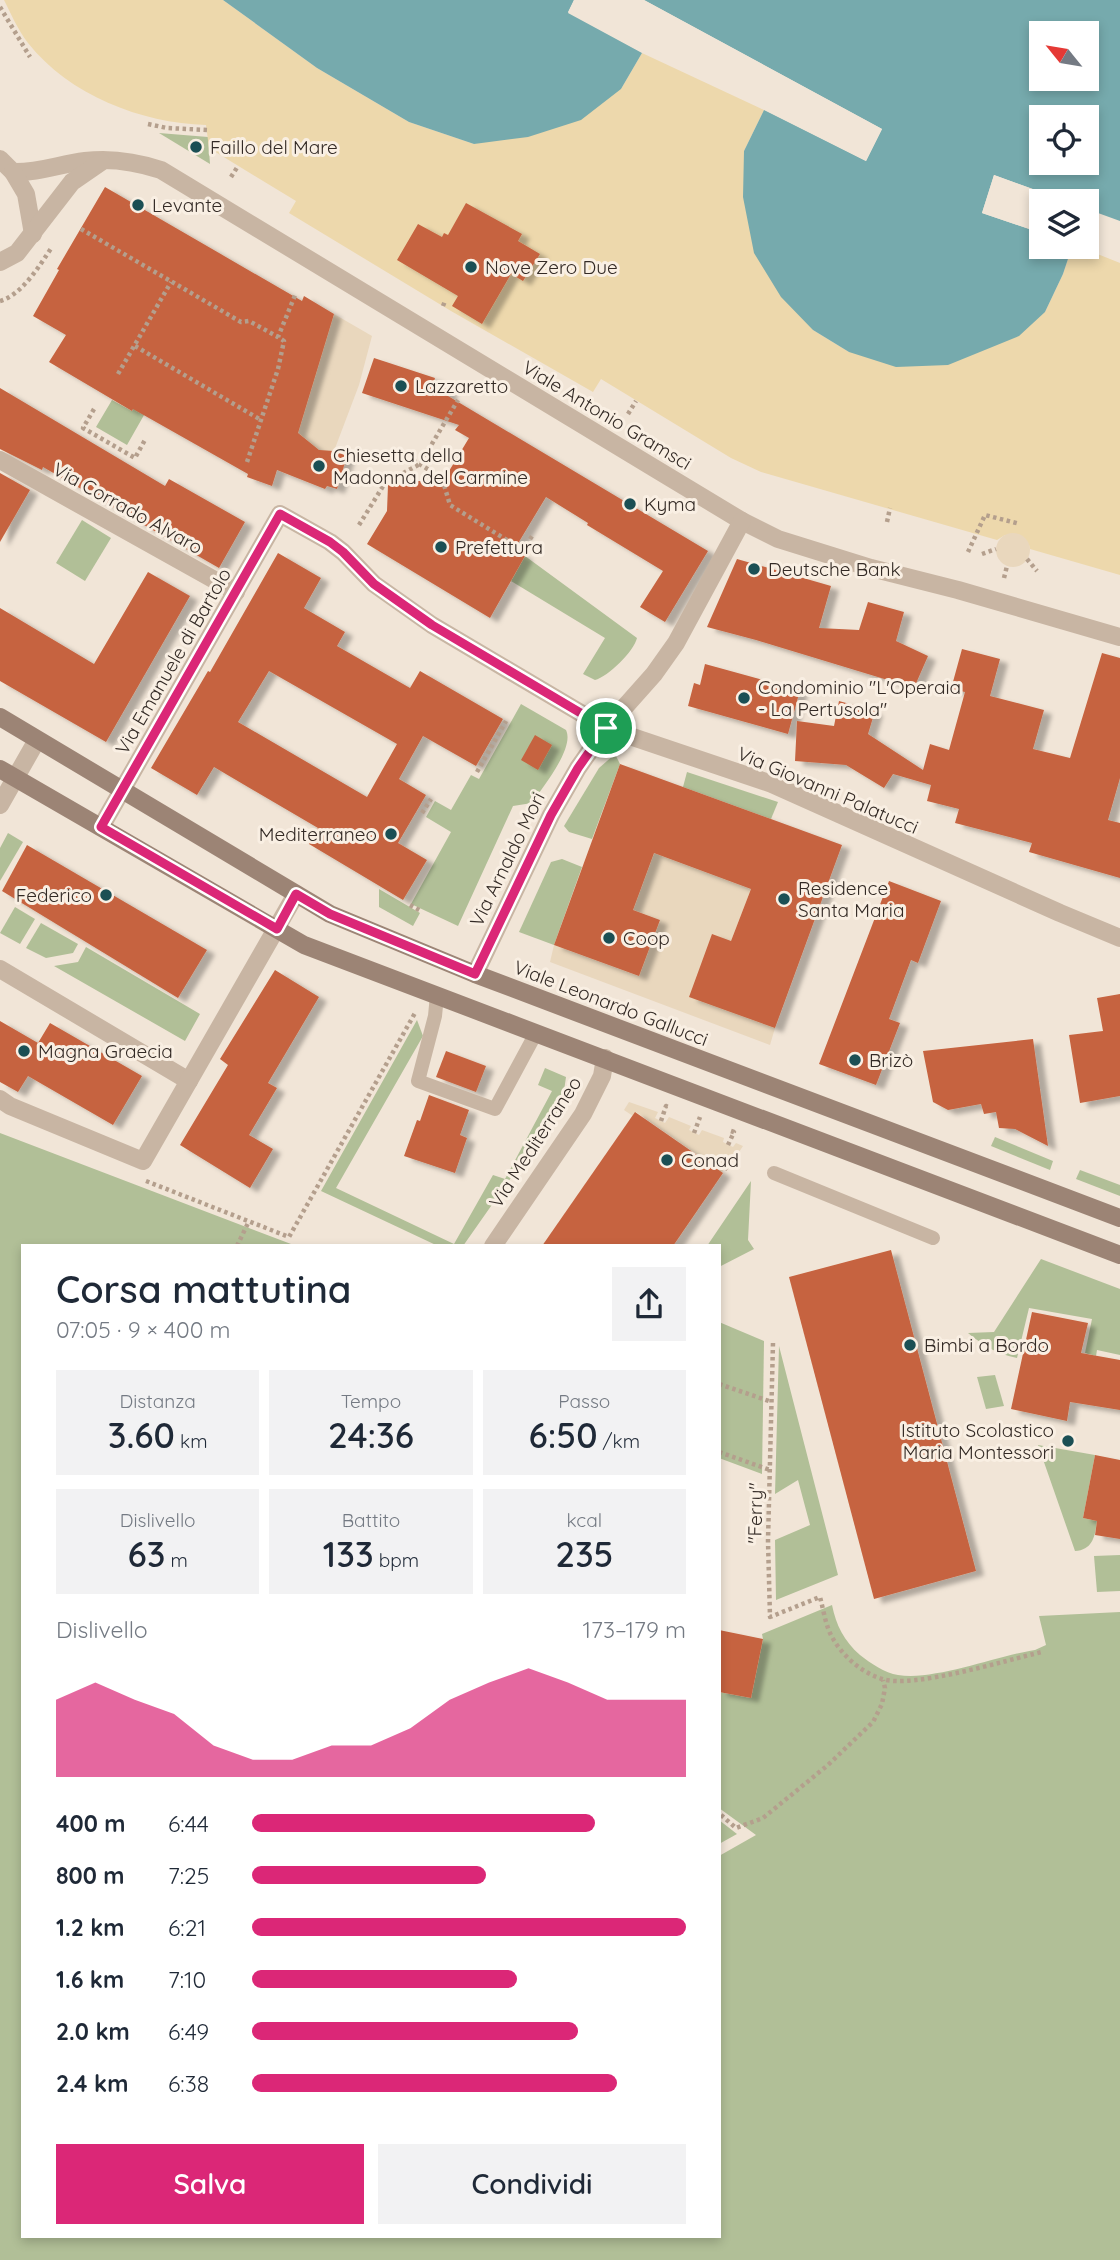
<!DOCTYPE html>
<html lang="it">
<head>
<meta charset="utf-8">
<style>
  body { margin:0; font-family:Quicksand,sans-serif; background:#f2f2f3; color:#1f2937; height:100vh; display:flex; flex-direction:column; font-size:26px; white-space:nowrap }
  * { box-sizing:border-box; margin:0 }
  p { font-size:23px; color:#747a83 }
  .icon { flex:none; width:38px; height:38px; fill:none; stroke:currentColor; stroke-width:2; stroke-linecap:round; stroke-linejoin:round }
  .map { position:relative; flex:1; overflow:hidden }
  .side { position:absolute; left:21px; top:1244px; width:700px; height:994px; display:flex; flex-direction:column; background:#fff; border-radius:0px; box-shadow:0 4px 10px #0003 }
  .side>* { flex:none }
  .needle { width:46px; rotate:300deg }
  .fabs { position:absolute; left:1029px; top:21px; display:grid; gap:14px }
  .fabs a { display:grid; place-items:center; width:70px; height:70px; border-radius:0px; background:#fff; box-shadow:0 4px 10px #0003; font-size:35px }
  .pin { position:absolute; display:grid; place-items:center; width:60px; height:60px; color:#fff; margin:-30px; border:4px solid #fff; border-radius:50%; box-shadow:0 2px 7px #0007 }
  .round { display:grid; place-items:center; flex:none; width:74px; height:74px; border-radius:0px; background:#f2f2f3 }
  .head { display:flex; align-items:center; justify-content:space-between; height:119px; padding:0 35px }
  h1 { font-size:38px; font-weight:600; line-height:52px }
  .stats { display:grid; grid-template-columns:repeat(3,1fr); gap:10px; height:119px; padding:7px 35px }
  .stats div { display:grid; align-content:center; border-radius:0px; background:#f2f2f3; text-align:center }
  .stats b { font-size:35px; font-weight:600 }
  .stats small { font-size:19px; font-weight:400 }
  .stats p { font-size:19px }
  .chart { height:196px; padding:14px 35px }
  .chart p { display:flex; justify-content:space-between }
  .chart svg { width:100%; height:126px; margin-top:7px; fill:#db2777; opacity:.7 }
  .button { display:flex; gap:14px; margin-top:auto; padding:14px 35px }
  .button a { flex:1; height:80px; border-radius:0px; background:#db2777; color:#fff; font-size:28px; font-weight:600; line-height:80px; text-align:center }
  .button a+a { background:#f2f2f3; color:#1f2937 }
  ul { padding:0 35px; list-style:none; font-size:23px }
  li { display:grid; grid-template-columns:112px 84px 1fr; align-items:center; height:52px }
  li i { height:18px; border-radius:9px; background:#db2777 }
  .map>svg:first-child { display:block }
  .green { fill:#b1bf97 }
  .sand { fill:#edd8ac }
  .plaza { fill:#e9d7bd }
  .water { fill:#76aaad; fill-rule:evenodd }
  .pier { fill:#f1e5d7 }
  .building { fill:#c6633f; fill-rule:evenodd; filter:url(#shadow) }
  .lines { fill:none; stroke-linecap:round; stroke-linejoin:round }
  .path { stroke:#b49f8d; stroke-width:4.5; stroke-dasharray:3.5 3.5; stroke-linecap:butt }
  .lane { stroke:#c8b5a3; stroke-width:14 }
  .street { stroke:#c8b5a3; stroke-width:18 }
  .secondary { stroke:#9c8475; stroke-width:18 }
  .route-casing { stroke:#fff; stroke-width:14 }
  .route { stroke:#db2777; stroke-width:9 }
  .poi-dot { fill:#1b4f54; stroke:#f9efe3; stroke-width:2.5 }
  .labels { text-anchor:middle; stroke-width:6; stroke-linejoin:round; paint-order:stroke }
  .poi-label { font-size:19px; fill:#332a25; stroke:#f9efe3; text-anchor:start }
  .street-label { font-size:19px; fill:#332a25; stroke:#f9efe3 }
</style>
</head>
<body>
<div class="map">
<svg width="1120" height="2260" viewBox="0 0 1120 2260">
  <defs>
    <filter id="shadow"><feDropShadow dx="8" dy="4.5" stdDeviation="2" flood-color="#0004"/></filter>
  </defs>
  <rect width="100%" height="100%" fill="#f1e5d7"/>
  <g class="green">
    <path d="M159 133 208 137 210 164Z"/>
    <path d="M141 395 152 401 127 445 96 427 112 400 132 411Z"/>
    <path d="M82 520 111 538 85 581 56 563Z"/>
    <path d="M525 556 637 638C634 651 608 677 595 680L583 674 605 638 511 581Z"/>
    <path d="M521 704 566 730C575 748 542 788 532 803L513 806 458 926 411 904 451 832 426 817 435 801 451 810 471 775 479 779Z"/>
    <path d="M615 754 620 764 592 839 569 832 564 826 599 768Z"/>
    <path d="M687 772 778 802 771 819 683 787Z"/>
    <path d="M8 833 23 842 0 881V848Z"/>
    <path d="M562 859 582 867 554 945 519 932 551 862Z"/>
    <path d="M379 889 420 913 413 926 379 907Z"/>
    <path d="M15 907 35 919 20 944 0 933Z"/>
    <path d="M41 923 78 944 73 953 46 958 26 948Z"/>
    <path d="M86 947 200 1014 185 1041 54 966 78 962Z"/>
    <path d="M417 1020 423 1036 336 1188 454 1244 493 1175 505 1179 552 1091 538 1085 545 1068 566 1077 562 1105 463 1246H438L321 1191Z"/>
    <path d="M0 1133 291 1244 289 1246H23V2236H719V1856L756 1835 719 1808V1692L751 1698 763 1639 762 1634 832 1605C836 1625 844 1641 860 1655 870 1663 885 1673 898 1675 935 1681 996 1656 1035 1650L1046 1645 1039 1616 1120 1612V2260H0Z"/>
    <path d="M995 1137 1053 1161 1050 1170 991 1146Z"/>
    <path d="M1080 1170 1120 1185V1196L1076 1179Z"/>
    <path d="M751 1181 748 1240 754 1249 719 1267V1246H707Z"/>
    <path d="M1041 1259 1120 1289V1355L1097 1350 1096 1356 1085 1353 1092 1319 1029 1308 1017 1358C997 1354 984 1346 968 1333L994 1332Z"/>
    <path d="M719 1322 764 1341 762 1474 719 1458Z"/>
    <path d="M779 1346 838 1575 776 1600 775 1540 810 1525 798 1480 775 1494Z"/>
    <path d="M995 1375 1004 1406 986 1409 977 1377Z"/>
    <path d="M1038 1445 1095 1455 1083 1518 1097 1521C1095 1536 1093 1550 1075 1551Z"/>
    <path d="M1120 1555V1591L1097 1592 1094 1556Z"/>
    <path d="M719 1820 737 1834 719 1844Z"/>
  </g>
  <path class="sand" d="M4 0H223L317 68 409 122 474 144 621 89 642 53 764 110 744 151 813 330 849 352 1045 312 1063 274 1072 247H1080L1120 263V575L1030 549 1029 545 1005 535 997 540 761 472 731 458 601 379 593 392 451 311 289 213 296 201 209 148 206 125C141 123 69 95 28 43 18 30 11 14 4 0Z"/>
  <g class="plaza">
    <path d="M334 314 372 336 359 385 334 451H321L300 442 291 423 318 364Z"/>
    <circle cx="1013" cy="550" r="17"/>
    <path d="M654 853 751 889 731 941 775 1028 770 1045 550 962 554 945 639 976 660 920 633 910Z"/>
    <path d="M629 1102 658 1112 655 1118 665 1123 669 1117 691 1126 689 1130 699 1135 702 1130 724 1138 723 1142 733 1147 736 1143 743 1146 731 1164 729 1162 722 1172 636 1112 633 1116 624 1110Z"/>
  </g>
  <g class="water">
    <path d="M223 0H574L568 13 642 53 621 89 581 120 528 137 474 144 409 122 317 68Z"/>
    <path d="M644 0H1120V221L1087 209V201H1066L994 175 982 213 1041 233V247H1072L1063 274 1045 312 1019 336 948 365 896 367 849 352 813 330 781 297 754 253 743 197 744 151 764 110 866 161 882 129ZM1041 33H1087V79H1041ZM1041 117H1087V163H1041Z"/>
  </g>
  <g class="pier">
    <path d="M574 0H578L572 11 643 49 645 54 568 12Z"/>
    <path d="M641 0H644L882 129 866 161 761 108 766 107 865 156 878 130 643 3Z"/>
    <path d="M994 175 1066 201H1056L996 179 986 211 1041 229V233L982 213Z"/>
  </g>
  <g class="building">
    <path d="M105 187 302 301 304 296 334 314 298 433 319 450 334 451 347 456 337 489 327 486 325 489 277 470 272 486 247 477 248 474 133 409 132 411 49 362 66 335 33 316 59 270 57 269Z"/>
    <path d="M466 203 522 234 518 241 540 254 523 281 511 274 482 324 452 306 458 296 397 260 418 224 442 237 444 233 448 235Z"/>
    <path d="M374 358 435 378 433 385 450 390 448 396 708 551 665 622 640 607 663 571 587 525 588 523 546 497 514 550 525 556 490 618 367 544 387 511 388 485H399L400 481H443L469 438 455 430 459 425 362 393Z"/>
    <path d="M0 388 165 486 169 479 245 522 219 568 43 467 42 470 0 449Z"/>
    <path d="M0 473 30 490 0 542Z"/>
    <path d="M278 553 321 578 304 608 345 632 337 646 410 688 420 671 503 719 476 766 423 736 399 779 426 795 398 843 427 860 403 900 309 844 318 828 214 767 197 795 151 768 208 671 210 672ZM269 671 397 744 367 797 238 722Z"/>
    <path d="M737 559 831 586 819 628 859 630 868 602 904 612 896 641 928 656 914 688 756 640 707 627Z"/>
    <path d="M148 572 190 596 106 742 0 681V608L94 664Z"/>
    <path d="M962 649 1000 659 990 696 1044 710 1033 749 1070 758 1102 653 1120 658V778L1108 820 1120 823V878L1029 852 1032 843 955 823 959 809 927 801 931 785 893 774 884 788 846 765 795 761 797 721 834 726 839 701 875 711 868 734 923 770 930 744 949 750 965 692 951 689Z"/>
    <path d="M705 664 800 690 788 734 688 706 694 683 700 685Z"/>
    <path d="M535 735 552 745 538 770 521 760Z"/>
    <path d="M620 764 842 845 775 1028 689 997 712 934 731 941 751 889 654 853 633 910 660 920 639 976 554 945Z"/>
    <path d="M27 845 207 950 178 998 2 891Z"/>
    <path d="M889 881 941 901 918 963 911 960 889 1019 900 1023 876 1085 819 1064Z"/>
    <path d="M275 970 319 997 268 1083 277 1088 249 1135 273 1149 250 1188 180 1145 228 1065 220 1059Z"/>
    <path d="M1120 994V1096L1080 1103 1069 1035 1103 1031 1097 998Z"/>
    <path d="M0 1021 38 1043 50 1023 142 1076 113 1125 28 1076 18 1092 0 1082Z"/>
    <path d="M1033 1039 1048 1146 1015 1129 999 1128 996 1112 984 1114 981 1104 948 1110 933 1102 923 1051Z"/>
    <path d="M446 1051 486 1066 476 1092 436 1077Z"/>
    <path d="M429 1095 469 1110 460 1135 467 1138 455 1173 404 1156 417 1120 420 1121Z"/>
    <path d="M635 1112 723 1173 673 1246H542Z"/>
    <path d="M891 1250 976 1571 874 1599 789 1277Z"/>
    <path d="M1032 1312 1088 1323 1081 1353 1120 1360V1410L1070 1402 1067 1421 1011 1409Z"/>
    <path d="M1095 1455 1120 1460V1539L1095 1535 1097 1521 1083 1518Z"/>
    <path d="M719 1630 763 1639 751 1698 719 1692Z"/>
  </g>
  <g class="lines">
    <g class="path">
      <path d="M0 7 30 57"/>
      <path d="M148 124 167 128 207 130"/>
      <path d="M231 177 238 166"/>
      <path d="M81 229 241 322 249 321 278 337"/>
      <path d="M0 301C22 295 40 265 52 247"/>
      <path d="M443 306 445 301"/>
      <path d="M135 346 261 420"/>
      <path d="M118 374 171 282"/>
      <path d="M94 409 83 428 135 458 146 438"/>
      <path d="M628 414 636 401"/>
      <path d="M413 460 442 478 450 505 523 550 532 536"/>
      <path d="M247 462 278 369 284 341 278 337 296 293"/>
      <path d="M887 522 890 508"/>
      <path d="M359 525 385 483 420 464 458 400"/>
      <path d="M968 552 985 515 1020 524"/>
      <path d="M982 554 996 549"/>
      <path d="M1027 559 1037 571"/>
      <path d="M1004 578 1007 566"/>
      <path d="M477 772 506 721"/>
      <path d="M422 813 431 799"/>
      <path d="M410 905 421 911"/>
      <path d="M661 1121 666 1106 670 1108"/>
      <path d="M694 1133 700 1117"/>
      <path d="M728 1145 734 1132 731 1131"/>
      <path d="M725 1167 730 1171"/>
      <path d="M146 1181 289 1237 415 1013"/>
      <path d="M237 1246 249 1221"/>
      <path d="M773 1343 768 1541 770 1617 820 1597C823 1608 825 1622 830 1633 840 1654 860 1672 882 1679 912 1689 1007 1660 1042 1652"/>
      <path d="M719 1384 772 1402"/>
      <path d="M719 1452 770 1470"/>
      <path d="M721 1815 736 1828 763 1818 828 1765 873 1722 882 1704 885 1688 883 1680"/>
    </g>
    <g class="lane">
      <path d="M437 995 435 1016 418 1081 495 1109 536 1033"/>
      <path d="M774 1173 933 1238"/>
    </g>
    <g class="street">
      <path d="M0 159 13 172C38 173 60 164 85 161 110 158 137 162 161 170L669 477 742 521 778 539 871 568 958 590 1120 637"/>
      <path d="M13 172 26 194 33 234"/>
      <path d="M0 262 17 253 72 182 101 162"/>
      <path d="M0 460 236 592"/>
      <path d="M0 805 37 740"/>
      <path d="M101 827 280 514 330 542 343 552 374 584 432 625 606 728 772 784 1060 913 1120 938"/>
      <path d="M0 969 189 1081"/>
      <path d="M475 974 551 815 578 768 606 728 654 674 676 643 742 521"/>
      <path d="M0 1099 10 1106 143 1161 296 894"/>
      <path d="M493 1246 583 1114 602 1076 605 1058"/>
    </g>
    <g class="secondary">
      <path d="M0 717 330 914 475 974 1120 1218"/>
      <path d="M0 769 304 945 1120 1255"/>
    </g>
  </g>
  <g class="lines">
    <g class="route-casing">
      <path id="route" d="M280 514 330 542 343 552 374 584 432 625 606 728 578 768 551 815 475 974 330 914 296 894 277 929 101 827Z"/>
    </g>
    <use href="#route" class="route"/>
  </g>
  <g class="poi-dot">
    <circle cx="196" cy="147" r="7"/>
    <circle cx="138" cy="205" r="7"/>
    <circle cx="471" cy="267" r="7"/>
    <circle cx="401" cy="386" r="7"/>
    <circle cx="319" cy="466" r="7"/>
    <circle cx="630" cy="504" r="7"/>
    <circle cx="441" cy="547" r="7"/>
    <circle cx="754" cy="569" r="7"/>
    <circle cx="744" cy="698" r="7"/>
    <circle cx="391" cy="834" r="7"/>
    <circle cx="106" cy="895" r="7"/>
    <circle cx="784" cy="899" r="7"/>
    <circle cx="609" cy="938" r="7"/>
    <circle cx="24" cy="1051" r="7"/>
    <circle cx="855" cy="1060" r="7"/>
    <circle cx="667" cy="1160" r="7"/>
    <circle cx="910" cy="1345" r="7"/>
    <circle cx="1068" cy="1441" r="7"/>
  </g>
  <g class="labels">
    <g class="poi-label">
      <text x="210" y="154">Faillo del Mare</text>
      <text x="152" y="212">Levante</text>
      <text x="485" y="274">Nove Zero Due</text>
      <text x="415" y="393">Lazzaretto</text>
      <text x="333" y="462">Chiesetta della<tspan x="333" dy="22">Madonna del Carmine</tspan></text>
      <text x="644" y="511">Kyma</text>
      <text x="455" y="554">Prefettura</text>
      <text x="768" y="576">Deutsche Bank</text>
      <text x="758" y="694">Condominio "L'Operaia<tspan x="758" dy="22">- La Pertusola"</tspan></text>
      <text x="377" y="841" text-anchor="end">Mediterraneo</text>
      <text x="798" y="895">Residence<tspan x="798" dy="22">Santa Maria</tspan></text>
      <text x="92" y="902" text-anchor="end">Federico</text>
      <text x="623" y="945">Coop</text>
      <text x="38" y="1058">Magna Graecia</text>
      <text x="869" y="1067">Brizò</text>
      <text x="681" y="1167">Conad</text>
      <text x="924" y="1352">Bimbi a Bordo</text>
      <text x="1054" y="1437" text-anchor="end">Istituto Scolastico<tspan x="1054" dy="22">Maria Montessori</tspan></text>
    </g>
    <g class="street-label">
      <text transform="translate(607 415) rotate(31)" y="7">Viale Antonio Gramsci</text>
      <text transform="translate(128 508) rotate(29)" y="7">Via Corrado Alvaro</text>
      <text transform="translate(173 661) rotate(-60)" y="7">Via Emanuele di Bartolo</text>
      <text transform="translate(828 790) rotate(23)" y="7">Via Giovanni Palatucci</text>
      <text transform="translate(507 859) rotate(-64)" y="7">Via Arnaldo Mori</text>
      <text transform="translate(611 1003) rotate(21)" y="7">Viale Leonardo Gallucci</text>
      <text transform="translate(535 1142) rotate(-57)" y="7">Via Mediterraneo</text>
      <text transform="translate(755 1513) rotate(-89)" y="7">"Ferry"</text>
    </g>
  </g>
</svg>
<div class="fabs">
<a><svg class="needle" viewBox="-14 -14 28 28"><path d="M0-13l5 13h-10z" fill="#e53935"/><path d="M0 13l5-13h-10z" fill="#747a83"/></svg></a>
<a><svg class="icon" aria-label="locate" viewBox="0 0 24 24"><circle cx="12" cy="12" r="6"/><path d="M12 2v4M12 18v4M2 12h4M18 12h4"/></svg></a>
<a><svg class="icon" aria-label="layers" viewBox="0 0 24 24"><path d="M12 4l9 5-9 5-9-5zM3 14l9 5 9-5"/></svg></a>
</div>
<div class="pin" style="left:606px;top:728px;background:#1e9e55"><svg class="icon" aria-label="arrive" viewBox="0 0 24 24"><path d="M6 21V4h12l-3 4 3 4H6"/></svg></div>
<section class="side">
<div class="head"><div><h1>Corsa mattutina</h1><p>07:05 · 9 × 400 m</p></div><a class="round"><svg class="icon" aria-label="share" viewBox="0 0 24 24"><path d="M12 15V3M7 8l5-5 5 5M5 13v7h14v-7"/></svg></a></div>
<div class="stats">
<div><p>Distanza</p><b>3.60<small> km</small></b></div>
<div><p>Tempo</p><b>24:36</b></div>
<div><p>Passo</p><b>6:50<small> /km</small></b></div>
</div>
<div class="stats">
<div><p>Dislivello</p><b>63<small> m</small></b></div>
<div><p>Battito</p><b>133<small> bpm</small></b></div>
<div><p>kcal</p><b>235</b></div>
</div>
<div class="chart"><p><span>Dislivello</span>173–179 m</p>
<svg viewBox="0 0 160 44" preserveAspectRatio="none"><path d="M0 44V17L10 11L20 17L30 22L40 33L50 38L60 38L70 33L80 33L90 27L100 17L110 11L120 6L130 11L140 17L150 17L160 17V44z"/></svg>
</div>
<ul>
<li><b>400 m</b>6:44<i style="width:79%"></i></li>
<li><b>800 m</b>7:25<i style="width:54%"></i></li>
<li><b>1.2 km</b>6:21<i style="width:100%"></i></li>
<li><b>1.6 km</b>7:10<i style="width:61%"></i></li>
<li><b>2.0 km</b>6:49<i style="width:75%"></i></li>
<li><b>2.4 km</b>6:38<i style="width:84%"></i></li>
</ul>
<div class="button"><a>Salva</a><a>Condividi</a></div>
</section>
</div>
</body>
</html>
